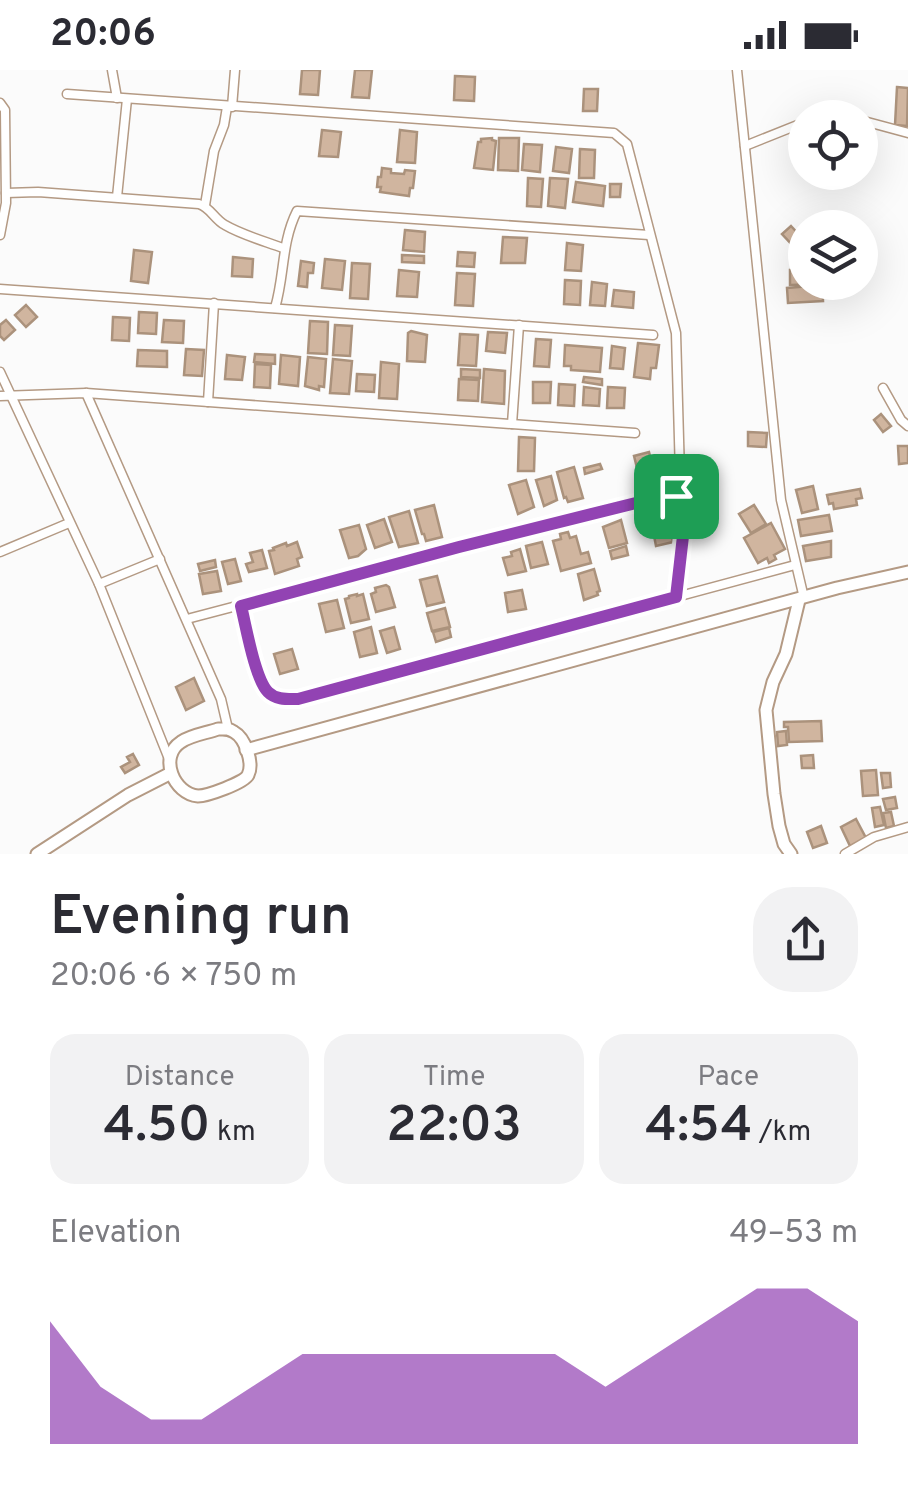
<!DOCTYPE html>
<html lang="en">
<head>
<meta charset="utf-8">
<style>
  body { margin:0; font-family:Overpass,sans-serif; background:#f2f2f3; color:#2b2b33; height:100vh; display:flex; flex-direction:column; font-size:38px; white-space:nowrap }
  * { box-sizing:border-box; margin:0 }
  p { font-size:32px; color:#7c7c81 }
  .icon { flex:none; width:55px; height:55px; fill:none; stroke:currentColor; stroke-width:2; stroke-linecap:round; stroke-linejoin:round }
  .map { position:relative; height:784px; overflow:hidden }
  .panel { display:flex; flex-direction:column; background:#fff; flex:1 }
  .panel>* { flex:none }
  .buttons { position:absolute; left:788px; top:30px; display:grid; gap:20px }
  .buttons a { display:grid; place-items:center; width:90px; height:90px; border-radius:50%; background:#fff; box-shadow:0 10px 40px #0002; font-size:50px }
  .pin { position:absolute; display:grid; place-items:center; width:85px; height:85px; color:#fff; margin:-42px; border-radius:20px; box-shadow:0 5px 15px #0006 }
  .round { display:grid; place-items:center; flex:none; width:105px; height:105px; border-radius:40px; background:#f2f2f3 }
  .head { display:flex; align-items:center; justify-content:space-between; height:170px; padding:0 50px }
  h1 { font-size:55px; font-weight:600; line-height:75px }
  .metrics { display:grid; grid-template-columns:repeat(3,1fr); gap:15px; height:170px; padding:10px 50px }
  .metrics div { display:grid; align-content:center; border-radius:25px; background:#f2f2f3; text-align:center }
  .metrics b { font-size:50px; font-weight:600 }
  .metrics small { font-size:28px; font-weight:400 }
  .metrics p { font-size:28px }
  .chart { height:280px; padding:20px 50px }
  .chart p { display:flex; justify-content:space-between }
  .chart svg { width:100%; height:180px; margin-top:10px; fill:#9243b3; opacity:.7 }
  .status { display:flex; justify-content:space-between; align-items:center; height:70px; padding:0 50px; background:#fff; direction:ltr }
  .status svg { height:28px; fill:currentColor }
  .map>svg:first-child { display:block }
  .building { fill:#d0b59f; stroke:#ab927c; stroke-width:2.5 }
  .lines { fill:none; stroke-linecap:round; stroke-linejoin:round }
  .street-casing { stroke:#b49a84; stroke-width:11 }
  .secondary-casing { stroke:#b49a84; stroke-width:15 }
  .street { stroke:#fff; stroke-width:8 }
  .secondary { stroke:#fff; stroke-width:11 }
  .route-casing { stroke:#fff; stroke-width:20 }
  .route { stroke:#9243b3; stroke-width:12 }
</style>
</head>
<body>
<div class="status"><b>20:06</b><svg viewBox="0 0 49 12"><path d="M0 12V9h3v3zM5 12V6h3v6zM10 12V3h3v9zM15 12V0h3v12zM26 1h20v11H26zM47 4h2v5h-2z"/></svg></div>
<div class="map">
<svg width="908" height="784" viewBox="0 0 908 784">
  <rect width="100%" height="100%" fill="#fbfbfb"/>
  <g class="building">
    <path d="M302 0H320L318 25 300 24Z"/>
    <path d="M355 0H372L369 28 352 27Z"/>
    <path d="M455 6 475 7 474 31 454 30Z"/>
    <path d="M897 17 908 18 907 56 895 55Z"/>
    <path d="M584 19H598L597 41H583Z"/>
    <path d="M322 60 341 62 338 87 319 86Z"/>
    <path d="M400 60 417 62 415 93 397 92Z"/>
    <path d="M492 68V70L496 71 493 100 474 98 478 72H481V69Z"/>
    <path d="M499 68H519L518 101 498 100Z"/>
    <path d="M524 74 542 75 540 102 522 100Z"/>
    <path d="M556 77 572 79 569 103 553 101Z"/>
    <path d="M580 79 595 80 594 108H579Z"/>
    <path d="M382 98 391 99V103L404 104 405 100 415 101 413 118H410L409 126 380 122 381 117H377L378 107H381Z"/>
    <path d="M528 108 543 109 541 137 527 136Z"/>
    <path d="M550 108 568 109 565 138 548 136Z"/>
    <path d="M576 112 605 116 603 136 573 132Z"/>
    <path d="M610 114H621L620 127H610Z"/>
    <path d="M791 156 804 170 795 178 782 164Z"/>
    <path d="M405 160 425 162 424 182 403 180Z"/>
    <path d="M503 167 527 168 525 193H501Z"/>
    <path d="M567 173 583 175 581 201 565 200Z"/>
    <path d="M134 180 152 182 148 213 131 211Z"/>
    <path d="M458 182 475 183 474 197 457 196Z"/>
    <path d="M402 185 424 186V193L402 192Z"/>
    <path d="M233 187 253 189 252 207 232 206Z"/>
    <path d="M325 189 345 191 342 220 322 218Z"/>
    <path d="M301 191 314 193 313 203H308L307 217 298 216Z"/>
    <path d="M352 193 370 194 368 229 350 228Z"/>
    <path d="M805 199V212L824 214 790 215V200Z"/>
    <path d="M399 200 419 202 417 227 397 226Z"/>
    <path d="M457 203 475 204 473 236 455 235Z"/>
    <path d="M565 210 581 211 580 235 564 234Z"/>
    <path d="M592 212 607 214 605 236 590 235Z"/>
    <path d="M822 215 823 231 788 233 787 218Z"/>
    <path d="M614 220 634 222 633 238 612 236Z"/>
    <path d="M26 235 37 247 26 257 15 245Z"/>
    <path d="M139 242 157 243 156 264 138 263Z"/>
    <path d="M113 247 130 248 129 271 112 270Z"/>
    <path d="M6 250 15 260 4 270 0 266V255Z"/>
    <path d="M164 250 184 251 183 273 162 272Z"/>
    <path d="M310 251 328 252 327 284 308 283Z"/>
    <path d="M335 255 352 256 350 286 333 285Z"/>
    <path d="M411 261 427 265 425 292 407 291 408 263Z"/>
    <path d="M488 262 507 263 505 283 486 281Z"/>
    <path d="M460 264 478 265 476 296 458 295Z"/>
    <path d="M536 269 551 270 549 297 534 296Z"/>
    <path d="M638 273 659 275 656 298H651L650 309 634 307Z"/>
    <path d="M565 275 602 278 600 302 571 300V296H564Z"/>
    <path d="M612 276 625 278 623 299 610 298Z"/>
    <path d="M186 279 204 280 202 306 184 305Z"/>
    <path d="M138 280 167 281V297L137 296Z"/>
    <path d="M255 284 275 285V294L254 292Z"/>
    <path d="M227 285 245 287 242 310 225 309Z"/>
    <path d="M281 285 300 287 298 316 279 314Z"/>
    <path d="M308 287 326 289 324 317 319 316V320L305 316Z"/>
    <path d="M333 289 352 291 349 324 330 323Z"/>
    <path d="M381 292 399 294 397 329 379 328Z"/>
    <path d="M255 294 271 295 270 318 254 317Z"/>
    <path d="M461 299 480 300V308L461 307Z"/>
    <path d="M484 299 505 301 504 334 482 332Z"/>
    <path d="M357 304 375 305 374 322 356 321Z"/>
    <path d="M584 307 602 309V315L583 312Z"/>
    <path d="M459 309 479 310 478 331 458 330Z"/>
    <path d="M533 312H551L550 333H533Z"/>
    <path d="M559 314 575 315 574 336 558 335Z"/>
    <path d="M584 317 600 319 599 336 583 335Z"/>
    <path d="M608 317 625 318 624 338H607Z"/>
    <path d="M881 344 891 356 883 362 874 350Z"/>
    <path d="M748 362 767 363 766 377 748 376Z"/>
    <path d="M519 367 535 368 534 401H518Z"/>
    <path d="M898 376H908V393L899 394Z"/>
    <path d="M649 382 656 410 641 414 634 386Z"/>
    <path d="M600 394 602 399 585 404 584 398Z"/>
    <path d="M574 397 583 428 568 432 566 427 564 428 557 402Z"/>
    <path d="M551 406 557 430 544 436 536 410Z"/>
    <path d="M526 410 534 437 518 444 509 415Z"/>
    <path d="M813 416 818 439 802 443 796 420Z"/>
    <path d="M860 419 862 428 856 429 857 435 834 439 833 433 829 434 827 425Z"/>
    <path d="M434 435 442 467 426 471 424 464H422L415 440Z"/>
    <path d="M754 435 766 454 751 463 739 444Z"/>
    <path d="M409 441 418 473 399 477 389 447Z"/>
    <path d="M829 445 832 461 801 466 798 450Z"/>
    <path d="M667 446 673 472 656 476 651 450Z"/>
    <path d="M384 449 392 472 375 478 367 455Z"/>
    <path d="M621 450 627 473 609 478 603 457Z"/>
    <path d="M771 453 785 479 774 485 776 489 769 493 767 488 758 493 744 468Z"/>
    <path d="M359 455 366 479 358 486 349 488 340 460Z"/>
    <path d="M568 462 570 468 576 466 581 484 588 482 591 493 561 501 553 471 561 469 560 464Z"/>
    <path d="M831 471V487L806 491 803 476Z"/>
    <path d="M297 472 302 487 297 489 299 496 275 504 269 481 274 480 273 478 286 473 287 476Z"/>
    <path d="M542 472 548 494 531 498 526 476Z"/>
    <path d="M626 476 628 485 612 489 610 481Z"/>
    <path d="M520 479 526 501 508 505 503 488 512 486 511 482Z"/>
    <path d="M262 480 267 498 249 502 246 494 253 492 250 483Z"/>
    <path d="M235 489 241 511 228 514 222 492Z"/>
    <path d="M215 490 216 497 200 501 198 494Z"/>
    <path d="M594 499 600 521 597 522 598 525 584 530 578 504Z"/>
    <path d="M217 501 221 521 203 524 199 504Z"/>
    <path d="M437 506 444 532 427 536 420 510Z"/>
    <path d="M386 515 389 517 395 537 376 542 371 524 376 522 375 518Z"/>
    <path d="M522 520 526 539 508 542 505 523Z"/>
    <path d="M357 524V526L363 524 369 549 351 553 345 529 349 528V526Z"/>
    <path d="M337 530 344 558 326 562 319 534Z"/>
    <path d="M445 538 450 557 432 561 427 543Z"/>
    <path d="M371 557 377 583 360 587 354 562Z"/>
    <path d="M394 557 400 579 387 583 380 561Z"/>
    <path d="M449 558 451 567 436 572 433 562Z"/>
    <path d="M292 579 298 599 280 604 274 584Z"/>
    <path d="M194 608 204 631 186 640 176 617Z"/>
    <path d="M821 651 822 671 789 672 788 657H784V652Z"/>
    <path d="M786 661 787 675 778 676 777 662Z"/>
    <path d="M133 684 139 695 125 703 121 697 130 692 127 687Z"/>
    <path d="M813 685 814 698H802L801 686Z"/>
    <path d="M876 700 878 725 863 726 861 701Z"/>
    <path d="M881 703H890L891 717 883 718Z"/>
    <path d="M895 727 897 738 886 740 883 729Z"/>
    <path d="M880 737 884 755 875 757 872 738Z"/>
    <path d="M891 742 894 756 886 758 883 743Z"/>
    <path d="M856 749 866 768 850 776 841 757Z"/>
    <path d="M821 756 827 773 813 778 807 762Z"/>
  </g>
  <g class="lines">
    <g class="street-casing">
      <g id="street">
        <path d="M112 0 117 28"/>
        <path d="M737 0 781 430 804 528"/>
        <path d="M67 24 614 63 627 74 676 263 680 405 676 426"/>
        <path d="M0 33 5 40 6 133 0 165"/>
        <path d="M232 37 235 0"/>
        <path d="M816 48 830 42 851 48"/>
        <path d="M860 50 908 63"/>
        <path d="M745 76 805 52"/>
        <path d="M6 123 38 122 199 134C211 138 214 149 225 155 242 165 264 171 283 178"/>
        <path d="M117 127 127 29"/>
        <path d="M205 135 214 81 224 55 227 37"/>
        <path d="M0 219 653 265"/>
        <path d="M275 238C285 204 281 173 297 141L649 165"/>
        <path d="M0 302 99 514 169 689"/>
        <path d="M883 318 901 350 908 356"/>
        <path d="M86 323 221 629 228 659"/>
        <path d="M0 326 86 323 635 363"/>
        <path d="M208 332 214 233"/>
        <path d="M512 354 519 255"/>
        <path d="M0 482 69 453"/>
        <path d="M99 514 160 489"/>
        <path d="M241 537C246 556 255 609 268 622 276 630 287 629 298 629L795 495"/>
        <path d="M187 549 606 439C621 436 661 422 676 426 684 429 683 432 686 439L676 527"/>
        <path d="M845 784 874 767 908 757"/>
      </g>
    </g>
    <g class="secondary-casing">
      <g id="secondary">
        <path d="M218 659C225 659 228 658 234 662 245 668 254 693 248 705 244 713 207 726 198 726 174 724 158 687 181 672 191 665 207 663 218 659Z"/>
        <path d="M246 680 837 518 908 502"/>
        <path d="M37 784 128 725 171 703"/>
        <path d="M791 784 784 774 779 756 774 724 766 640 773 612 786 584 799 530"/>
      </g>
    </g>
    <use href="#street" class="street"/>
    <use href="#secondary" class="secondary"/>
  </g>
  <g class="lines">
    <g class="route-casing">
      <path id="route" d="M664 426C677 426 682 427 686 440L676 527 298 629C287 629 276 630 268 622 255 609 246 556 241 536L459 477Z"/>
    </g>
    <use href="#route" class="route"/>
  </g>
</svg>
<div class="buttons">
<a><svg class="icon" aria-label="locate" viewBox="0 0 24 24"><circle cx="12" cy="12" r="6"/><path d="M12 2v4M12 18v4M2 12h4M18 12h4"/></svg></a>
<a><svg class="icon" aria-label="layers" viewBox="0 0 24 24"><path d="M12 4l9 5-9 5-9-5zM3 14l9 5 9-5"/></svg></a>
</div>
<div class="pin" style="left:676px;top:426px;background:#1e9e55"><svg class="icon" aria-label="arrive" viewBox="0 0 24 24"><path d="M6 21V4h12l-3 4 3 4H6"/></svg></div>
</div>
<section class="panel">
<div class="head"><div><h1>Evening run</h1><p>20:06 · 6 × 750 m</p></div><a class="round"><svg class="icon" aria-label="share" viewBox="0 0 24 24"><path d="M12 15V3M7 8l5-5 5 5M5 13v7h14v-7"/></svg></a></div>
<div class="metrics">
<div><p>Distance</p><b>4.50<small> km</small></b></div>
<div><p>Time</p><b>22:03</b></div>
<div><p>Pace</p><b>4:54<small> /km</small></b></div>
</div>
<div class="chart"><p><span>Elevation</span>49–53 m</p>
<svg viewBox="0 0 160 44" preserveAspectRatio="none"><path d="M0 44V14L10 30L20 38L30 38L40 30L50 22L60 22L70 22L80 22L90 22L100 22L110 30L120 22L130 14L140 6L150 6L160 14V44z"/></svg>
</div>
</section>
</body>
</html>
